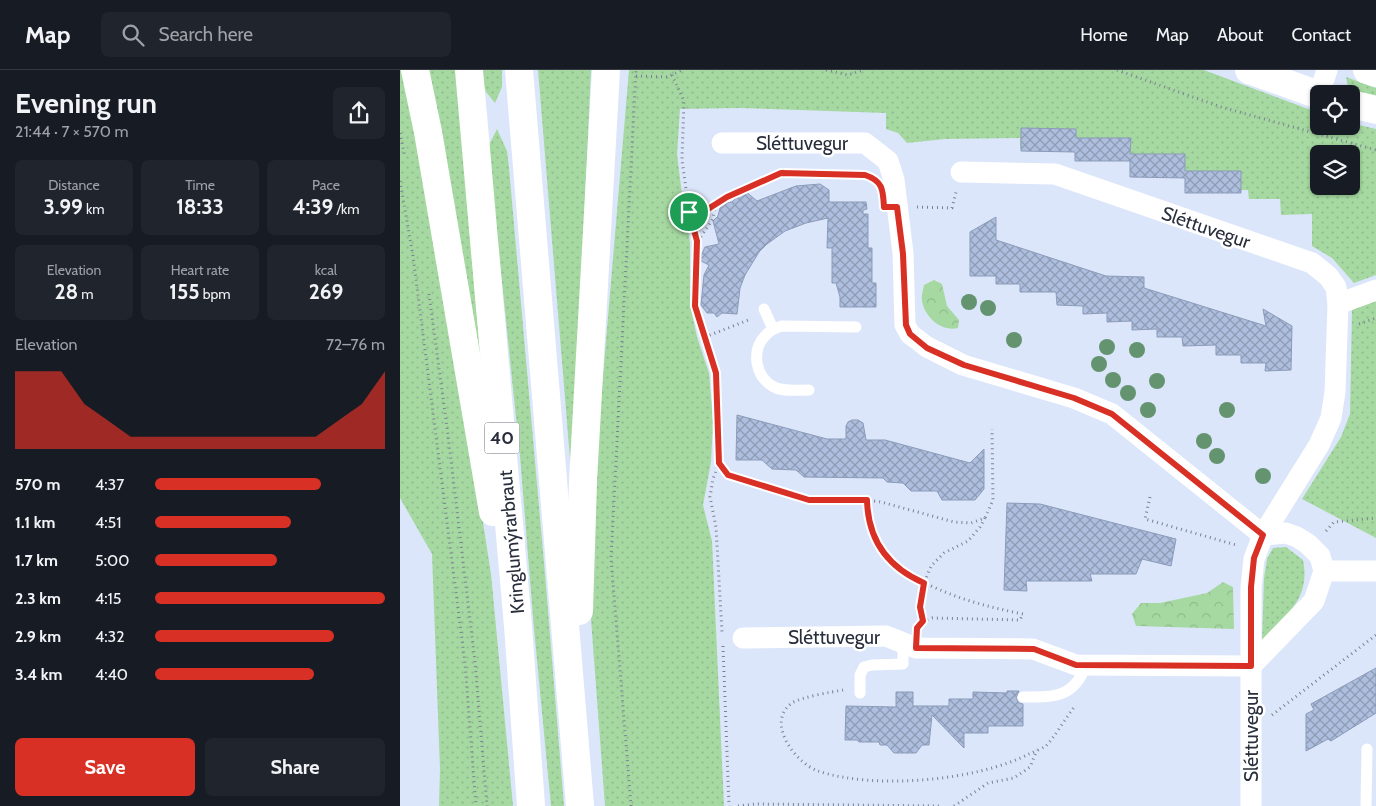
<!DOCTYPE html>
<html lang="en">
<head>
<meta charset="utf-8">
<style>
  body { margin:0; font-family:Cabin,sans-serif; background:#20242c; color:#f1f3f6; height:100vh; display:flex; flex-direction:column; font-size:19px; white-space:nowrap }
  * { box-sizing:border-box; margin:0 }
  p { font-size:16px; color:#9ea1a6 }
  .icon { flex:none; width:28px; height:28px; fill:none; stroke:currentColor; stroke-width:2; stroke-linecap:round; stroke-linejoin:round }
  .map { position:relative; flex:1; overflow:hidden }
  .panel { display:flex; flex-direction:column; background:#171b24; width:400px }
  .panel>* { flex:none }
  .tools { position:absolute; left:910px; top:15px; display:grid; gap:10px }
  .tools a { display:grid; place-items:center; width:50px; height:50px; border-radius:8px; background:#171b24; box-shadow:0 1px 4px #0004; font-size:25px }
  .pin { position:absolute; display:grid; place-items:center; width:42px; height:42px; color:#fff; margin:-21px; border:2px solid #fff; border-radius:50%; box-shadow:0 1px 5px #0007 }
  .round { display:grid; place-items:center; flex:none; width:52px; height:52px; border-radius:8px; background:#20242c }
  .overview { display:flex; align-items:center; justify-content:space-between; height:85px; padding:0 15px }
  h1 { font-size:28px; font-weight:700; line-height:38px }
  .figures { display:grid; grid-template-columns:repeat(3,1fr); gap:8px; height:85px; padding:5px 15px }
  .figures div { display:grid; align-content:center; border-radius:8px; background:#20242c; text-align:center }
  .figures b { font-size:21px; font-weight:700 }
  .figures small { font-size:14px; font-weight:400 }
  .figures p { font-size:14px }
  .chart { height:140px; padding:10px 15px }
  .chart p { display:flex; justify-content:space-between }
  .chart svg { width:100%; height:90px; margin-top:5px; fill:#d93025; opacity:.7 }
  .action { display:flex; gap:10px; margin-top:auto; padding:10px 15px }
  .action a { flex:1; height:58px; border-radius:8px; background:#d93025; color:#fff; font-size:20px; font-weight:700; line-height:58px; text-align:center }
  .action a+a { background:#20242c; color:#f1f3f6 }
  ul { padding:0 15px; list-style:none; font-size:16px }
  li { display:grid; grid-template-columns:80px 60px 1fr; align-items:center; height:38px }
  li i { height:12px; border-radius:6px; background:#d93025 }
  header { display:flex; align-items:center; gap:30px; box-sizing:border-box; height:70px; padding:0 25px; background:#171b24; border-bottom:1px solid #363941 }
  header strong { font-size:24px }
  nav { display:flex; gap:28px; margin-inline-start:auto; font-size:18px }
  .search { width:350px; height:45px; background:#20242c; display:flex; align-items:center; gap:12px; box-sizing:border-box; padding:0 18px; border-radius:8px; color:#9ea1a6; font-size:19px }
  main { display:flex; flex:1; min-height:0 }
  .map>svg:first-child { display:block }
  .grass { fill:url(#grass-dots); fill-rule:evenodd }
  .forest { fill:url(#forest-crowns) }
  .building { fill:url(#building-cross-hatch); stroke:#8b9bb9 }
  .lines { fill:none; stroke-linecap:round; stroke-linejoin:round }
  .path { stroke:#7a8292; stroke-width:3; stroke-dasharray:1 4; stroke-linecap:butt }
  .service { stroke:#fff; stroke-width:11 }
  .minor { stroke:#fff; stroke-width:21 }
  .secondary { stroke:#fff; stroke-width:28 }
  .primary { stroke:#fff; stroke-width:28 }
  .tree { fill:#649370 }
  .route-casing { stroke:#fff; stroke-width:10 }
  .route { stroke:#d93025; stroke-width:6 }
  .labels { text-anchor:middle; stroke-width:5; stroke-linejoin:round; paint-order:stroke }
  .shield { fill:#fff; stroke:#686d76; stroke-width:1 }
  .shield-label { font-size:18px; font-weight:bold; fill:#282e3b }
  .street-label { font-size:19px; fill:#282e3b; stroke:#fff }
</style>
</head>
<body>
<header>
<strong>Map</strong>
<div class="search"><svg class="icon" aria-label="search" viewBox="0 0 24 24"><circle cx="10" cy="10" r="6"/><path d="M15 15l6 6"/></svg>Search here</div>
<nav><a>Home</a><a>Map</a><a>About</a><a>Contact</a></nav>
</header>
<main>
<section class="panel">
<div class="overview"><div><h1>Evening run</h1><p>21:44 · 7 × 570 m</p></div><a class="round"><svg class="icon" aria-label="share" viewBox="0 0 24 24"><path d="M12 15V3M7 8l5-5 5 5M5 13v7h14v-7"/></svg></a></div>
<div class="figures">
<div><p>Distance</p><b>3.99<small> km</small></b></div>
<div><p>Time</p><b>18:33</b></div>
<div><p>Pace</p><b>4:39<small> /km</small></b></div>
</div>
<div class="figures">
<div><p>Elevation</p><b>28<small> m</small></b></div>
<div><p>Heart rate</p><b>155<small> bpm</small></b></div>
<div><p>kcal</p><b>269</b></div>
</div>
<div class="chart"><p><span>Elevation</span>72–76 m</p>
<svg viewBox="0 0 160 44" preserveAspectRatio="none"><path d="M0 44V6L10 6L20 6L30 22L40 30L50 38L60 38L70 38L80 38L90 38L100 38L110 38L120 38L130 38L140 30L150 22L160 6V44z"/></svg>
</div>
<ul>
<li><b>570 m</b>4:37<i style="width:72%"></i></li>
<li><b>1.1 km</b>4:51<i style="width:59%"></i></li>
<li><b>1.7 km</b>5:00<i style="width:53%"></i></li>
<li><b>2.3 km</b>4:15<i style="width:100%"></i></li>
<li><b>2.9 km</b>4:32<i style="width:78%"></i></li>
<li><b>3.4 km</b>4:40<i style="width:69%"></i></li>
</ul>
<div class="action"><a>Save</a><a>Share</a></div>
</section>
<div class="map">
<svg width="976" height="736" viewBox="0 0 976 736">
  <defs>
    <pattern id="grass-dots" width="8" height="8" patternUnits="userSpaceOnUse" patternTransform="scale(1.25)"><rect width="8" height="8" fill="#a6d9a1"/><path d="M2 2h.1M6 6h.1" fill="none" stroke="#8fbb8c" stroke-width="1.8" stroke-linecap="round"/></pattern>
    <pattern id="forest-crowns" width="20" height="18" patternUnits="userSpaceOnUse" patternTransform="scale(1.25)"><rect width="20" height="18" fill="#a6d9a1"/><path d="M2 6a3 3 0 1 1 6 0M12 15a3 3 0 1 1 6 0" fill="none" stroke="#8fbb8c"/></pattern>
    <pattern id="building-cross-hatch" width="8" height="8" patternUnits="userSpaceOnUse" patternTransform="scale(1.25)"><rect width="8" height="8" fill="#aebede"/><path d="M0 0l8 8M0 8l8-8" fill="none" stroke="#8e9bb5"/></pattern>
  </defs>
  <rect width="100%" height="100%" fill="#dce6fa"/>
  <g class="grass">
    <path d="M0 0H3L42 190 91 504 113 736H39L40 699 32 484 0 428Z"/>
    <path d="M26 0H59L96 406Z"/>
    <path d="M78 0H102V17L95 33 86 22Z"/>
    <path d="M138 0H191L172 413Z"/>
    <path d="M229 0H804L919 43V56H951V53L976 59V205L954 213 932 188 912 176V144L881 145 880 129H849L848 120H797V104L744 103V87L690 77 620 78V68L545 69 507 73 498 63 486 59V43L340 38 280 39 277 84 282 124 290 173V235L297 267 309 303 313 351 311 392 303 435 312 471 324 736H205L190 536 191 447ZM919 84H951V116H919Z"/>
    <path d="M946 7 976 18V31L949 23Z"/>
    <path d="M97 59 107 81 109 98 145 504 164 736H151L134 559 120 386 88 77Z"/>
    <path d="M976 230V468L902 429 941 367 950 344 952 239Z"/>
    <path d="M886 477 903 490C911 529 886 545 862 571L864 508 867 489 873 478Z"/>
  </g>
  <g class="forest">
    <path d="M534 210 542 214 547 236 559 250 558 258C542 262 525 248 522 231 521 227 523 220 524 215Z"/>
    <path d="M823 512 833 517 834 559 736 556 732 544 741 533H760L807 523Z"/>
  </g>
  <g class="building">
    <path d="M621 58 676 59V68H731L730 84H785V101H841V123H785V108L730 107V91H675V82L621 81Z"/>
    <path d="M420 114 429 120V132H466L467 139 463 140V144H468V178H472V213H476V237H440V227L436 213H432V178H427L428 148 406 153 385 161 367 174 359 182 345 205 340 218 337 244 322 243 317 247 314 243H307L301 235 304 205 309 195 299 190 305 177 319 174 313 151 318 146 320 138 324 133 332 132 344 120 357 131 396 116Z"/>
    <path d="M596 147V170L706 206 744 207V218L866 256 863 239 892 256 891 300 865 301 866 293H841V285H816V275L783 276 782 267H757V259L732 260V251L707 252V243L683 244V236L657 235 656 222H620V214H596V206H570V162Z"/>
    <path d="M337 345 427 369H446V356L448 352 452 350H458L463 353 466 370H485L570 393 584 379V419L575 430H542L537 421H511L503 413 487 412 483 408 404 407 396 400 372 399 362 390H336Z"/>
    <path d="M607 433 640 434 776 469 771 496 742 489 736 504H690L692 511H626L627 521 604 520Z"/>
    <path d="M976 598V643L931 671 928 669 906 681V644L914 640 911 634Z"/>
    <path d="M607 621H619L616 628 619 633 623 634V656H588V663H564V678L532 645 529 675H522L516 683H494L487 675H480L479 672H459L457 670H445L446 636 496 637V622H513V636H549V629H573V622L607 623Z"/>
  </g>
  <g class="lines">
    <g class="path">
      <path d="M426 0 448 5 463 0"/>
      <path d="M717 0 821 37 976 80"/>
      <path d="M272 5 284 31 282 90 289 141 297 171 295 236 316 303 319 393 313 409 310 427 316 457 322 562"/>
      <path d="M236 6 267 7 282 0"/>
      <path d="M0 63 5 87"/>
      <path d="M0 111 13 186 65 593 76 736"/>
      <path d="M517 137 552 138 556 122"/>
      <path d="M289 141 308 139 327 127 381 103 465 105 472 107"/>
      <path d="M298 171 313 149 315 135"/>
      <path d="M29 224 48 365 75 592 87 736"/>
      <path d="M959 254 976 248"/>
      <path d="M305 267 351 249"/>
      <path d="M319 393 328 405 409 430H467L481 432 554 452 571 453 585 448 593 430 592 359"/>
      <path d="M750 427 745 449 836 475"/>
      <path d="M467 430C469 481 493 500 538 519 565 531 593 538 623 544L620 550 532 548 523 551 518 558"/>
      <path d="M926 461 934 452 976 448"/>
      <path d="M523 551 520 537 524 513 531 496 544 483 568 471 580 457 585 448"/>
      <path d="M323 576 329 736"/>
      <path d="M443 620C432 622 401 627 392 633 365 652 395 693 418 701 474 720 576 711 629 684 634 682 641 679 646 676 654 668 667 646 675 636"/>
      <path d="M872 645 976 565"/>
      <path d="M231 736 211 488 236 0"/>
      <path d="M338 736 356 734 541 736"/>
      <path d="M554 736 588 713 614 708 630 697 637 680"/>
    </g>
    <g class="service">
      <path d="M364 239 373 259"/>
      <path d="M409 320C398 320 384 322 374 317 355 307 351 281 365 266 369 261 375 258 382 256L456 257"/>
      <path d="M460 623V605L464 597 472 595 503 594V572"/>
      <path d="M623 627C654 627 674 628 686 595"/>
      <path d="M966 736 967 679"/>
    </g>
    <g class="minor">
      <path d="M919 24 927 0"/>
      <path d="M322 73H465L488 91 494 110 503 183 505 255 510 264 527 277 563 295 674 328 712 344 863 465 886 463 897 467 908 474 920 486 924 501 914 531 851 596 676 595 633 579 516 578 486 566 343 568"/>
      <path d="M561 102 655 104 912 193 928 206 936 217 938 234"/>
      <path d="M924 501H976"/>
      <path d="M851 736V517L854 489 863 465 919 375 931 348 935 322 938 234 976 220"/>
    </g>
    <g class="secondary">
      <path d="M849 0 919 25"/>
      <path d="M967 0 976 3"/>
      <path d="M951 34 976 40"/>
    </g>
    <g class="primary">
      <path d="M15 0 28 62 93 442"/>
      <path d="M69 0 118 556 131 736"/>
      <path d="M119 0 180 736"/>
      <path d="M179 541 183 411 206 0"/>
    </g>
  </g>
  <g class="tree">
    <circle cx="569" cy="232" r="8"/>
    <circle cx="588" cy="238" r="8"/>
    <circle cx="614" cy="270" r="8"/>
    <circle cx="707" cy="277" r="8"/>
    <circle cx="737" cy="280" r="8"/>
    <circle cx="699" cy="294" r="8"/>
    <circle cx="713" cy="310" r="8"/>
    <circle cx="757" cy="311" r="8"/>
    <circle cx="728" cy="323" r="8"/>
    <circle cx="748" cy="340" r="8"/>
    <circle cx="827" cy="340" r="8"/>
    <circle cx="804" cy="371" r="8"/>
    <circle cx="817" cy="386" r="8"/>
    <circle cx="863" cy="406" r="8"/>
  </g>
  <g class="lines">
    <g class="route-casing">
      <path id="route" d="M381 103 465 105C483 111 483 120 484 137H497L503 184 506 255 510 264 527 278 564 295 674 328 712 344 863 465 854 488 851 517V596L676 595 634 579 516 578 517 558 523 551 520 537 524 513C487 497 468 470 467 430H409L328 405 319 393 316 303 295 236 297 171 289 142 308 139 327 127Z"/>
    </g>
    <use href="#route" class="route"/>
  </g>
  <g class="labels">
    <rect class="shield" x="84.5" y="352.5" width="35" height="31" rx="4"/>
    <g class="shield-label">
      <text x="102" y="374">40</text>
    </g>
    <g class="street-label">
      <text x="402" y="80">Sléttuvegur</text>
      <text transform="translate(806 157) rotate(19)" y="7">Sléttuvegur</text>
      <text transform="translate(111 472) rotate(-95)" y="7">Kringlumýrarbraut</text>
      <text x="434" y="574">Sléttuvegur</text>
      <text transform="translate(851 666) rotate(-90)" y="7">Sléttuvegur</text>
    </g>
  </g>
</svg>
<div class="tools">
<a><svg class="icon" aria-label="locate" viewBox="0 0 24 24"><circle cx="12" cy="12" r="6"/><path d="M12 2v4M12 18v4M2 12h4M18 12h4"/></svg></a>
<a><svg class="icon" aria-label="layers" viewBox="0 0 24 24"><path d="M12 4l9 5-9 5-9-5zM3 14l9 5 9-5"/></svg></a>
</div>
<div class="pin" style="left:289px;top:142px;background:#1e9e55"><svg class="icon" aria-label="arrive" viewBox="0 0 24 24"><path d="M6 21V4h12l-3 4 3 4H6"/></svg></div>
</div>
</main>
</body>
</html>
